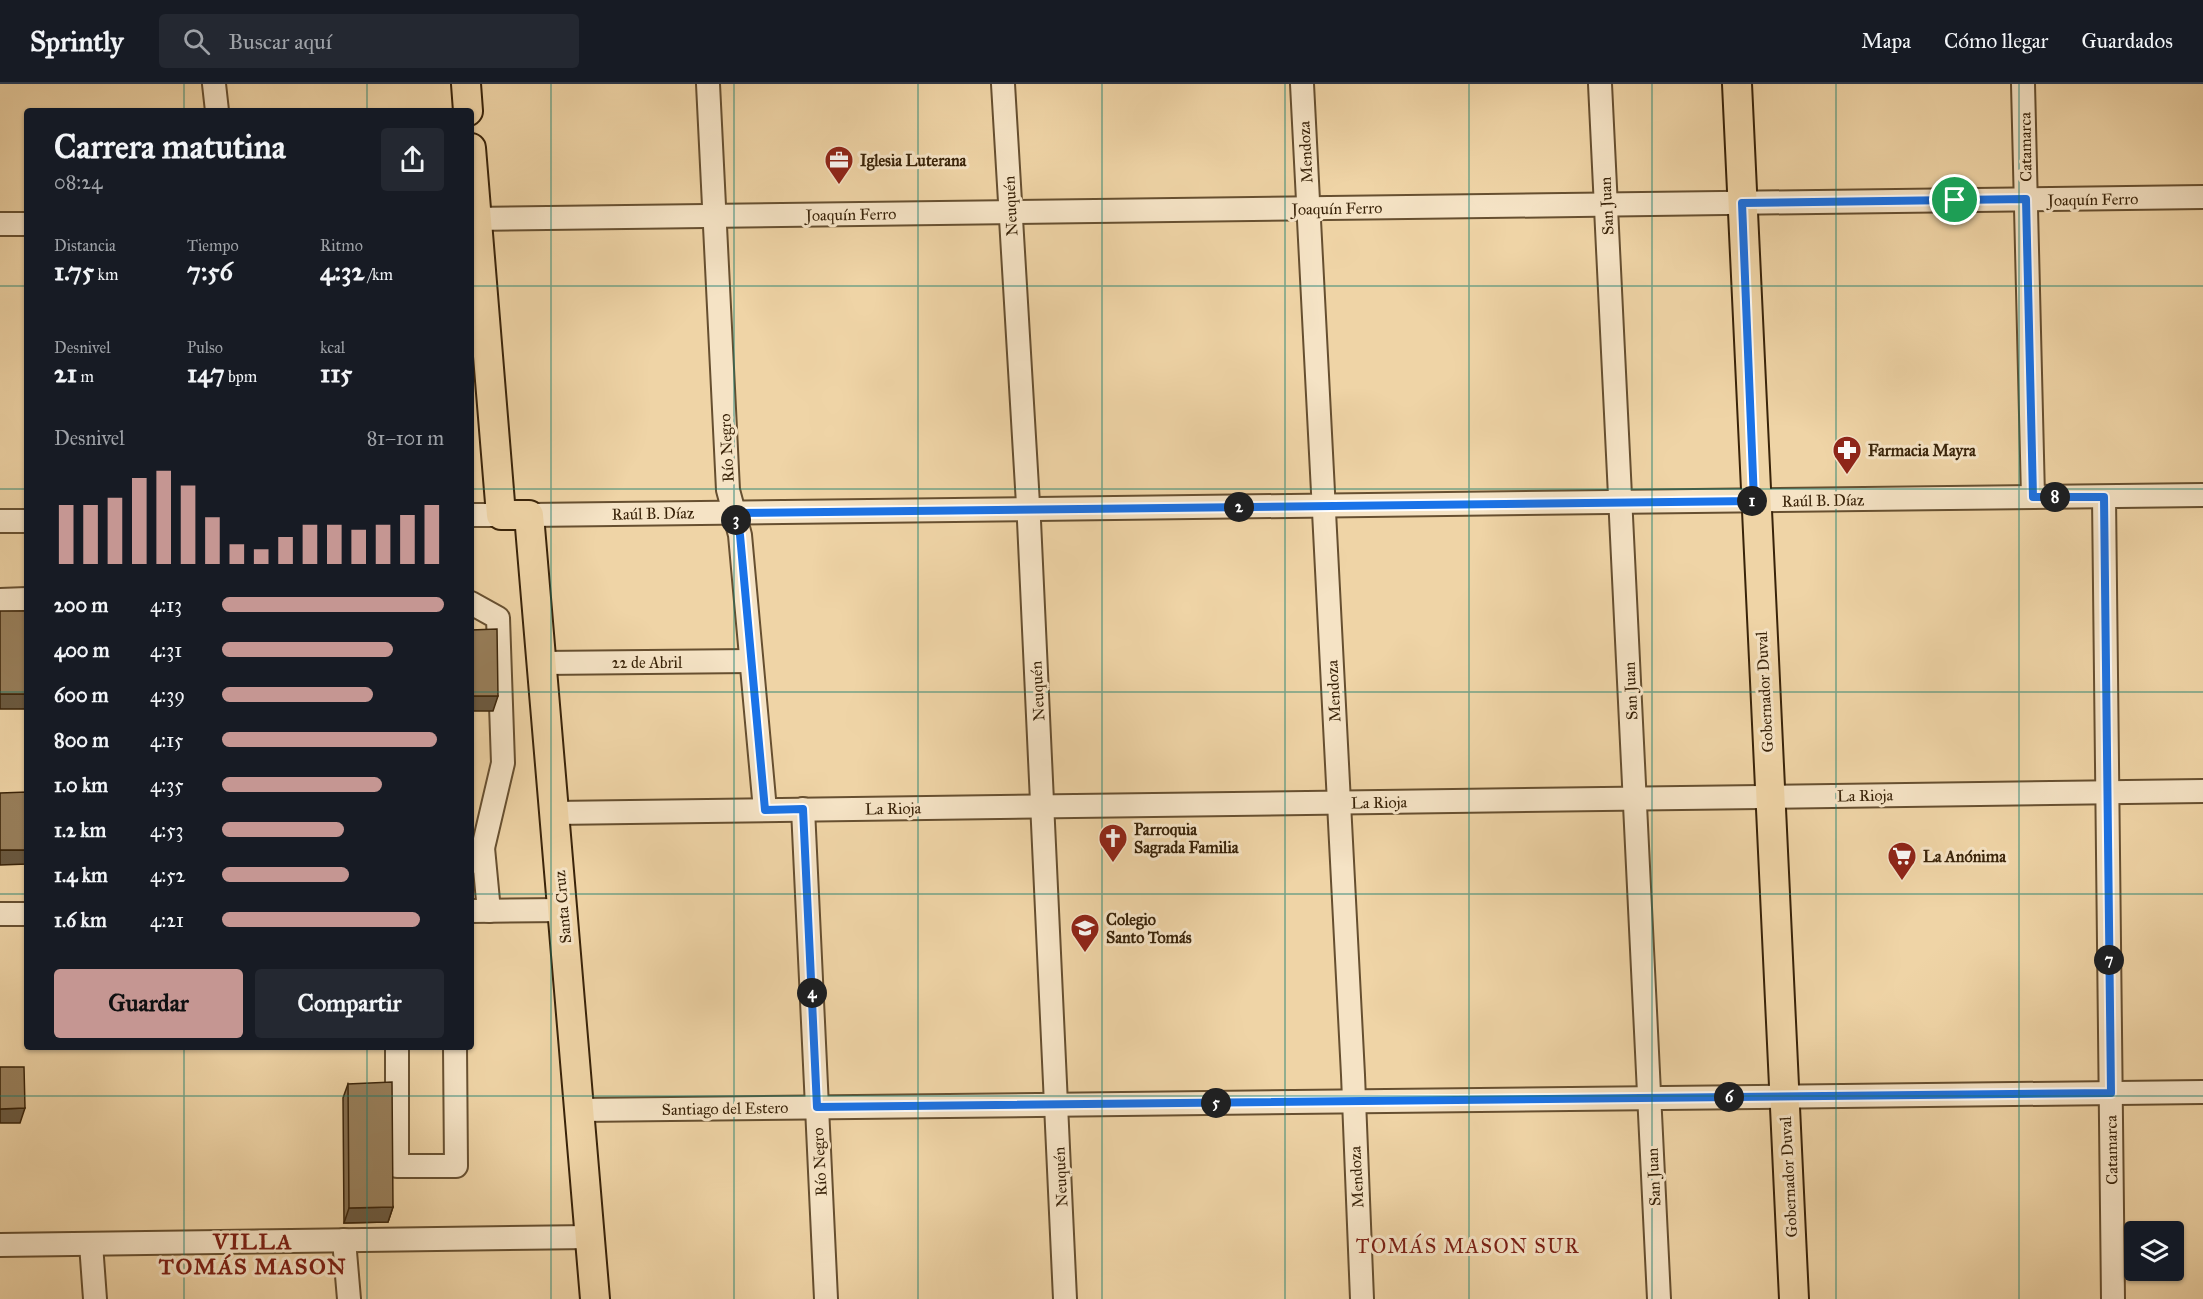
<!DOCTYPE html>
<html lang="es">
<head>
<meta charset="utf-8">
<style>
  body { margin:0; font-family:"IM FELL Great Primer",serif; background:#242831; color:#f1f3f6; height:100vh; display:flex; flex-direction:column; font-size:22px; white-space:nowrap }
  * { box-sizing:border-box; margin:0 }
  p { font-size:20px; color:#9ea1a6 }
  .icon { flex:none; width:33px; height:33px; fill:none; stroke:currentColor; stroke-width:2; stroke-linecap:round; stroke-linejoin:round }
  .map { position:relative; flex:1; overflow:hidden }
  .panel { position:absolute; left:24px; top:24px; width:450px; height:942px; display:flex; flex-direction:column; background:#171b24; border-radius:6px; box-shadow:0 2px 4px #0004 }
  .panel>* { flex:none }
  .controls { position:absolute; left:2124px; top:1137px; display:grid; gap:12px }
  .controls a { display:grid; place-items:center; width:60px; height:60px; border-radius:6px; background:#171b24; box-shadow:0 2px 4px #0004; font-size:30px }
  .pin { position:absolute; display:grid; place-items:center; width:51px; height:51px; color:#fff; margin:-26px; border:3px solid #fff; border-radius:50%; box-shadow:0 2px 6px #0007 }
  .km { position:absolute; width:30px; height:30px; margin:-15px; border-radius:50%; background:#222; color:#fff; font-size:16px; line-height:30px; text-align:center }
  .round { display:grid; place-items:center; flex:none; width:63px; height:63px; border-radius:6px; background:#242831 }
  .headline { display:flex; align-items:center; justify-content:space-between; height:102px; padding:0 30px }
  h1 { font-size:33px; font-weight:700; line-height:45px }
  .figures { display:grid; grid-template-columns:repeat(3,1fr); gap:9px; height:102px; padding:6px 30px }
  .figures div { display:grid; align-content:center }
  .figures b { font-size:26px; font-weight:700 }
  .figures small { font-size:16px; font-weight:400 }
  .figures p { font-size:16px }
  .chart { height:168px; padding:12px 30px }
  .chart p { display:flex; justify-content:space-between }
  .chart svg { width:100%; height:108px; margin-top:6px; stroke:#c59692; stroke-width:6 }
  .button { display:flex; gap:12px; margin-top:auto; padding:12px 30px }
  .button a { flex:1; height:69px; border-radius:6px; background:#c59692; color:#111; font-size:24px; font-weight:700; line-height:69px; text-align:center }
  .button a+a { background:#242831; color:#f1f3f6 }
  ul { padding:0 30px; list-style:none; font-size:20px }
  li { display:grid; grid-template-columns:96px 72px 1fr; align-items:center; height:45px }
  li i { height:15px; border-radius:8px; background:#c59692 }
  header { display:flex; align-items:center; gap:36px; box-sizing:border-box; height:84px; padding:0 30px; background:#171b24; border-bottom:2px solid #363941 }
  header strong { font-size:28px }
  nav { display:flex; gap:33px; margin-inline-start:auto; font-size:21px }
  .search { width:420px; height:54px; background:#242831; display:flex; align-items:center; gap:15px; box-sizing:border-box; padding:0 21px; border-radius:6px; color:#9ea1a6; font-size:22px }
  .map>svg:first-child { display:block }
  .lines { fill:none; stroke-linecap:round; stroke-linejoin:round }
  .minor-casing { stroke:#664f30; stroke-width:26 }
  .major-casing { stroke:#392309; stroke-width:32 }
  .minor { stroke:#f5e3c5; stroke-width:22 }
  .major { stroke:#efd4a6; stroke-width:28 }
  .wall { fill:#836d4e; stroke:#392309; stroke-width:1.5 }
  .shaded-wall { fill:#6a5940; stroke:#392309; stroke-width:1.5 }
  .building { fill:#987f5b; stroke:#392309; stroke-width:1.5 }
  .route-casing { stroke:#fff; stroke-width:12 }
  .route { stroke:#1a73e8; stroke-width:8 }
  .grid { fill:none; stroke:#0f766e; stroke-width:1.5; stroke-opacity:0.55 }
  .labels { text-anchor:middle; stroke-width:6; stroke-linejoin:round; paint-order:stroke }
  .street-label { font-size:16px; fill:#392309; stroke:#f5e3c5 }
  .poi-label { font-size:16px; font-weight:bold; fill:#392309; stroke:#f5e3c5; text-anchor:start }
  .quarter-label { font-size:20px; letter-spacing:1.5px; fill:#7a1f14; stroke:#f5e3c5 }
  .district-label { font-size:22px; font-weight:bold; letter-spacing:1.5px; fill:#7a1f14; stroke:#f5e3c5 }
</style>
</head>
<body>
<header>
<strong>Sprintly</strong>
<div class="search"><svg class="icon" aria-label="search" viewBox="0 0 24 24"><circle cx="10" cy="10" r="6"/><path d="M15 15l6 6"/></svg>Buscar aquí</div>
<nav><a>Mapa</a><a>Cómo llegar</a><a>Guardados</a></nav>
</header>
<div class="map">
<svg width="2203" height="1215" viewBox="0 0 2203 1215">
  <rect width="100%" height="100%" fill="#efd4a6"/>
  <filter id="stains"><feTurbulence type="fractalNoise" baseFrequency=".00333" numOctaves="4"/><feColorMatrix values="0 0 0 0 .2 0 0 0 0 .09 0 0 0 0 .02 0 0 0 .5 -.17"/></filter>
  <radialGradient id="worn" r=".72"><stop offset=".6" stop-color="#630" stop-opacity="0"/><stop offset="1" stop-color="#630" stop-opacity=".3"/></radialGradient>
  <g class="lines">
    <g class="minor-casing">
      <g id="minor">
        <path d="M214 0 217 27"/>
        <path d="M708 0 728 406 740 451 765 726"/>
        <path d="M1003 0 1029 437 1065 1215"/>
        <path d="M1302 0 1353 991 1362 1215"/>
        <path d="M1600 0 1659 1215"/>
        <path d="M2023 0 2033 413"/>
        <path d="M471 135 2203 113"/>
        <path d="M0 140H27"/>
        <path d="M2104 413 2113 1215"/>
        <path d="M471 431H501"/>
        <path d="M529 431 2203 411"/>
        <path d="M0 437H27"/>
        <path d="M0 516 27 515"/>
        <path d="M471 519 498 534 503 679 483 764 471 778"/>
        <path d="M542 579 751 577"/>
        <path d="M803 725 826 1215"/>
        <path d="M554 729 2203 707"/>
        <path d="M483 764 489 827"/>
        <path d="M471 827 563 826"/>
        <path d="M0 830H27"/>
        <path d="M397 963V1082H456L455 963"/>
        <path d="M579 1026 2203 1008"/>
        <path d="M344 1156 349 1215"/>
        <path d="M91 1160 95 1215"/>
        <path d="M0 1161 590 1153"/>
      </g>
    </g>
    <g class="major-casing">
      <g id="major">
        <path d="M466 0 468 27"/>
        <path d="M1737 0 1794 1215"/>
        <path d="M471 64 501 431H529L595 1215"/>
      </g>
    </g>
    <use href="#minor" class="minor"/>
    <use href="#major" class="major"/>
  </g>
  <path class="wall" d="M348 1000 393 1123 388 1138 344 1139 343 1014Z"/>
  <g class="shaded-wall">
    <rect x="0" y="610" width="27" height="15"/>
    <path d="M471 612H498L493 627H471Z"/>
    <path d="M0 766H27V780L0 781Z"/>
    <path d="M25 1024 20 1039H0V1025Z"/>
    <path d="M393 1123 388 1138 344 1139 349 1124Z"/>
  </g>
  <g class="building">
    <rect x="0" y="527" width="27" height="83"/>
    <path d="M497 545 498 612H471V546Z"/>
    <path d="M27 708V766H0V709Z"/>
    <path d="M0 983H24L25 1024 0 1025Z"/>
    <path d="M392 998 393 1123 349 1124 348 1000Z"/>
  </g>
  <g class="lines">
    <g class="route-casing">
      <path id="route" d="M2026 115 2033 413H2104L2111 1009 817 1023 803 725 765 726 740 451 734 429 1754 417 1742 119Z"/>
    </g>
    <use href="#route" class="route"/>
  </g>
  <path class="grid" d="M184 0V27M367 0V27M551 0V1215M734 0V1215M918 0V1215M1102 0V1215M1285 0V1215M1469 0V1215M1652 0V1215M1836 0V1215M2019 0V1215M0 202H27M471 202H2203M0 405H27M471 405H2203M0 608H27M471 608H2203M0 810H27M471 810H2203M184 963V1215M367 963V1215M0 1012H2203"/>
  <defs>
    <g id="office-pin" transform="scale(1.5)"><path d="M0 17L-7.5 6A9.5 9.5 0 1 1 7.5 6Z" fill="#8f2418" stroke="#f5e3c5"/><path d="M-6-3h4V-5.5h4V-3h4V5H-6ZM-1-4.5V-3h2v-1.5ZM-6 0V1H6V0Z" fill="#fff"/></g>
    <g id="pharmacy-pin" transform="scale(1.5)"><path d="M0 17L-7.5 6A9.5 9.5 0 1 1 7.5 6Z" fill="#8f2418" stroke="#f5e3c5"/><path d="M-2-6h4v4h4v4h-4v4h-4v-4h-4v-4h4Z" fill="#fff"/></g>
    <g id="church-pin" transform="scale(1.5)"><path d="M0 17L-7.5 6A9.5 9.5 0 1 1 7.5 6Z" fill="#8f2418" stroke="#f5e3c5"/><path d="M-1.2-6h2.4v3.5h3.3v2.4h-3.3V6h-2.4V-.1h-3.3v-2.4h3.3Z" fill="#fff"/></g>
    <g id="supermarket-pin" transform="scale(1.5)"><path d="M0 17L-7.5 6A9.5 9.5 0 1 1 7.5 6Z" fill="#8f2418" stroke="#f5e3c5"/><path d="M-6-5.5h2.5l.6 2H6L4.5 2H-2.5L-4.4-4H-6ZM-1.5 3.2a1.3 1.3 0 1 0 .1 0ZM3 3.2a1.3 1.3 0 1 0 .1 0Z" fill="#fff"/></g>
    <g id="school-pin" transform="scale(1.5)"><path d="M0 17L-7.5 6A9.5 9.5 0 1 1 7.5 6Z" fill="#8f2418" stroke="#f5e3c5"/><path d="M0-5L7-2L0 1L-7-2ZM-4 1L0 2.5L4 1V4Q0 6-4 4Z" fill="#fff"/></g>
  </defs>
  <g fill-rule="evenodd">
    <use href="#office-pin" x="839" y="76"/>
    <use href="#pharmacy-pin" x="1847" y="366"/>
    <use href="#church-pin" x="1113" y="754"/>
    <use href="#supermarket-pin" x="1902" y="772"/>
    <use href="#school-pin" x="1085" y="844"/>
  </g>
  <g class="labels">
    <g class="street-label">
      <text transform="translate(2025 63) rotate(-91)" y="6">Catamarca</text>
      <text transform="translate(1305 68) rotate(-93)" y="6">Mendoza</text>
      <text transform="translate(2093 115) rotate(-1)" y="6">Joaquín Ferro</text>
      <text transform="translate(1010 122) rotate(-93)" y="6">Neuquén</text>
      <text transform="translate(1606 122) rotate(-93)" y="6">San Juan</text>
      <text transform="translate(1337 124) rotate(-1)" y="6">Joaquín Ferro</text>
      <text transform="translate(851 130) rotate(-1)" y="6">Joaquín Ferro</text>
      <text transform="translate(726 364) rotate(-93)" y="6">Río Negro</text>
      <text transform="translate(1823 416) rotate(-1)" y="6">Raúl B. Díaz</text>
      <text transform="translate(653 429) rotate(-1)" y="6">Raúl B. Díaz</text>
      <text x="647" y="584">22 de Abril</text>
      <text transform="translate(1037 607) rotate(-93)" y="6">Neuquén</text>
      <text transform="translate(1333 607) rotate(-93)" y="6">Mendoza</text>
      <text transform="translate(1630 607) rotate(-93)" y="6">San Juan</text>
      <text transform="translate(1764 608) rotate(-93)" y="6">Gobernador Duval</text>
      <text transform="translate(1865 711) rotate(-1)" y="6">La Rioja</text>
      <text transform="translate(1379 718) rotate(-1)" y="6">La Rioja</text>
      <text transform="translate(893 724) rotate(-1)" y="6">La Rioja</text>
      <text transform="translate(562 823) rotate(-95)" y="6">Santa Cruz</text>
      <text transform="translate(725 1024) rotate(-1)" y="6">Santiago del Estero</text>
      <text transform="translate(2111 1066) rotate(-91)" y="6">Catamarca</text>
      <text transform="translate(819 1078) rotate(-93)" y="6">Río Negro</text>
      <text transform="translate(1060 1093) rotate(-93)" y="6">Neuquén</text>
      <text transform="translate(1356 1093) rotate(-93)" y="6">Mendoza</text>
      <text transform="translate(1653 1093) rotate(-93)" y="6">San Juan</text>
      <text transform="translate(1788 1093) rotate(-93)" y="6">Gobernador Duval</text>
    </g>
    <g class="poi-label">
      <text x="860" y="82">Iglesia Luterana</text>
      <text x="1868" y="372">Farmacia Mayra</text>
      <text x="1134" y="751">Parroquia<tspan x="1134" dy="18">Sagrada Familia</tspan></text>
      <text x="1923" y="778">La Anónima</text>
      <text x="1106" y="841">Colegio<tspan x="1106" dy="18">Santo Tomás</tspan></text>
    </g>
    <g class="quarter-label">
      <text x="1468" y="1169">TOMÁS MASON SUR</text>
    </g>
    <g class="district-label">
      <text x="253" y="1165">VILLA<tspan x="253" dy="25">TOMÁS MASON</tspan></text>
    </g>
  </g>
  <rect width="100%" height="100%" filter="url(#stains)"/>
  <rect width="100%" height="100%" fill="url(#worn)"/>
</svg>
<div class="controls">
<a><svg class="icon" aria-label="layers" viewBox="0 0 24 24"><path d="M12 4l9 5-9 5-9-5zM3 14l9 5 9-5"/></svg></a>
</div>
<div class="pin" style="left:1955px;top:116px;background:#1e9e55"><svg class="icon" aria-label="arrive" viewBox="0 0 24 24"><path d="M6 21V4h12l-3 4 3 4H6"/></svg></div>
<b class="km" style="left:1752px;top:417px">1</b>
<b class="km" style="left:1239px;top:423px">2</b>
<b class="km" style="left:736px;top:436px">3</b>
<b class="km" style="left:812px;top:909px">4</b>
<b class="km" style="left:1216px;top:1019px">5</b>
<b class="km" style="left:1729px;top:1013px">6</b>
<b class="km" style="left:2109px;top:876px">7</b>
<b class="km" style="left:2055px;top:413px">8</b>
<section class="panel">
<div class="headline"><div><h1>Carrera matutina</h1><p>08:24</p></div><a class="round"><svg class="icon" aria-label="share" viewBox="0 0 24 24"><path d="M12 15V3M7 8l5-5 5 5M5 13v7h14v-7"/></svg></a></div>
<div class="figures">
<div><p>Distancia</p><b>1.75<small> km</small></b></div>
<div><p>Tiempo</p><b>7:56</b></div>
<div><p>Ritmo</p><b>4:32<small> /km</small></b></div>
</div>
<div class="figures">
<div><p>Desnivel</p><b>21<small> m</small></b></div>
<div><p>Pulso</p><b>147<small> bpm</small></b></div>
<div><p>kcal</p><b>115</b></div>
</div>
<div class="chart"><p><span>Desnivel</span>81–101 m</p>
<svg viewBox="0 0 160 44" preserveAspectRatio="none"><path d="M5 44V20M15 44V20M25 44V17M35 44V9M45 44V6M55 44V12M65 44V25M75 44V36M85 44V38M95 44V33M105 44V28M115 44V28M125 44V30M135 44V28M145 44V24M155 44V20"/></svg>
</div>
<ul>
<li><b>200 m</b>4:13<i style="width:100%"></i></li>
<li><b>400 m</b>4:31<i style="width:77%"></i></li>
<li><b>600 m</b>4:39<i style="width:68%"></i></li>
<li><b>800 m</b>4:15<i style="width:97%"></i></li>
<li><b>1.0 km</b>4:35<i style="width:72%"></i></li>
<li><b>1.2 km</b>4:53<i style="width:55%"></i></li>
<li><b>1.4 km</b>4:52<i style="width:57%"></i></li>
<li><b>1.6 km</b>4:21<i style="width:89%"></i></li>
</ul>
<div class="button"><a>Guardar</a><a>Compartir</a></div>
</section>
</div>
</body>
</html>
